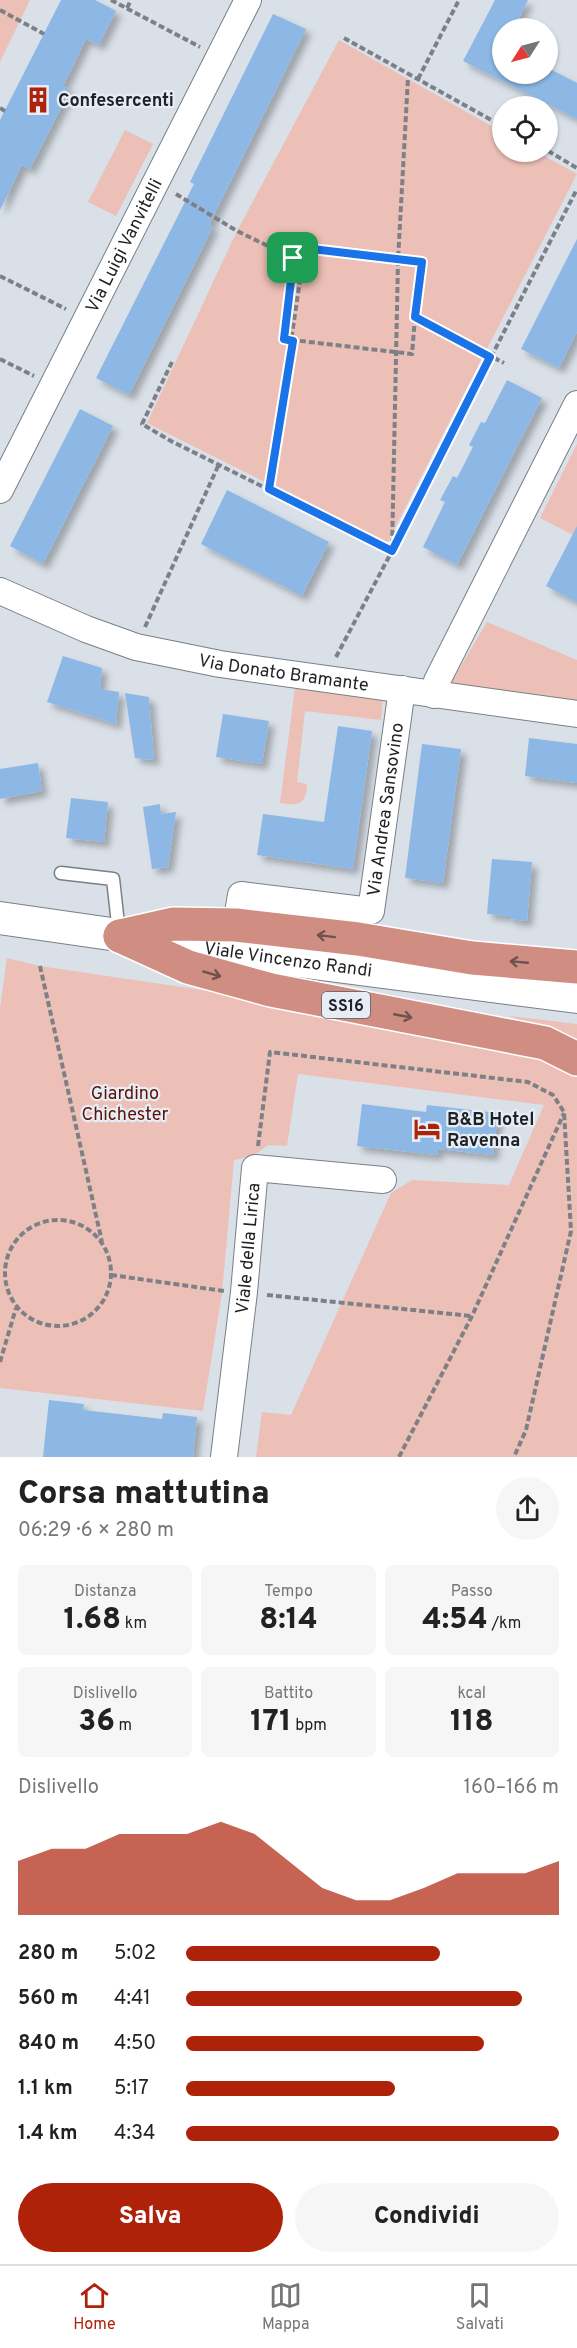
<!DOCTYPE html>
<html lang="it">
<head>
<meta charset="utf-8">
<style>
  body { margin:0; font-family:Overpass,sans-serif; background:#f6f6f6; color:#222; height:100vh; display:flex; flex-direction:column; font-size:22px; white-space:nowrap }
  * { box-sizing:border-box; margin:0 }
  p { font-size:20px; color:#767676 }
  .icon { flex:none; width:33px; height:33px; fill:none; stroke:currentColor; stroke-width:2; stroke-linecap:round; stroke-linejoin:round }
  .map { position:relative; height:1457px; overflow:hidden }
  .side { display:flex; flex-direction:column; background:#fff; flex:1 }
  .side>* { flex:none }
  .needle { width:39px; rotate:234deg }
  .tools { position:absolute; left:492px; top:18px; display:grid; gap:12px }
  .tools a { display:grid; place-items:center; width:66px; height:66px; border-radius:50%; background:#fff; box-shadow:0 2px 4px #0004; font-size:30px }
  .pin { position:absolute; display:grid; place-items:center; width:51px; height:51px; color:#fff; margin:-26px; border-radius:12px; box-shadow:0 3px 9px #0006 }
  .round { display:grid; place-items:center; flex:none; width:63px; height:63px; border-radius:32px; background:#f6f6f6 }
  .summary { display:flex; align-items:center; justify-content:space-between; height:102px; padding:0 18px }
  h1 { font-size:33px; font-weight:800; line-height:45px }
  .figures { display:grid; grid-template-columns:repeat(3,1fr); gap:9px; height:102px; padding:6px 18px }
  .figures div { display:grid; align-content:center; border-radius:9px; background:#f6f6f6; text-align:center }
  .figures b { font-size:30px; font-weight:800 }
  .figures small { font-size:16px; font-weight:400 }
  .figures p { font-size:16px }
  .chart { height:168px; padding:12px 18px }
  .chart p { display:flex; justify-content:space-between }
  .chart svg { width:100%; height:108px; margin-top:6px; fill:#af220a; opacity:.7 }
  .primary-button { display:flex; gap:12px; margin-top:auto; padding:12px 18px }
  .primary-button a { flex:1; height:69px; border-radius:36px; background:#af220a; color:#fff; font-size:24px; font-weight:800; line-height:69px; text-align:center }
  .primary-button a+a { background:#f6f6f6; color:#222 }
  ul { padding:0 18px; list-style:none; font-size:20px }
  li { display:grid; grid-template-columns:96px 72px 1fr; align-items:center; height:45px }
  li i { height:15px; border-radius:8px; background:#af220a }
  .dock { display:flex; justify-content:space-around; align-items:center; height:84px; border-top:2px solid #e0e0e0; background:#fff; font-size:16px; color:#767676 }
  .dock a { display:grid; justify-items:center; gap:3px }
  .dock .current { color:#af220a }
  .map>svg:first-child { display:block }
  .green { fill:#ecc0b7 }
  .building { fill:#8db8e5; filter:url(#shadow) }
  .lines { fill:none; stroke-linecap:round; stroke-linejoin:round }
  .service-casing { stroke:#797f86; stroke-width:15 }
  .minor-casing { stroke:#797f86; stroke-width:28 }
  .tertiary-casing { stroke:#797f86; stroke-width:34 }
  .trunk-casing { stroke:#fff; stroke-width:36 }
  .path { stroke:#7d8187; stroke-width:4; stroke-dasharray:6 3; stroke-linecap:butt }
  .service { stroke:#fff; stroke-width:12 }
  .minor { stroke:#fff; stroke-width:26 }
  .tertiary { stroke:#fff; stroke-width:32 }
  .trunk { stroke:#d08e82; stroke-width:33 }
  .oneway { stroke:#6f524e }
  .route-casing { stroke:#fff; stroke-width:12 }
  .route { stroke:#1a73e8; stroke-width:8 }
  .labels { text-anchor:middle; stroke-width:4.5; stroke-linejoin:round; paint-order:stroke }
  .shield { fill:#e6edf5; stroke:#5b5e63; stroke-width:1.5 }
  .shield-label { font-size:16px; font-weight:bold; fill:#1f2124 }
  .poi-label { font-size:18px; font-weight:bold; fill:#1f2124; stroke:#e6edf5; text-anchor:start }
  .street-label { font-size:18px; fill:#1f2124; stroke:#e6edf5 }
  .park-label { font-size:18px; fill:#5e1206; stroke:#e6edf5 }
</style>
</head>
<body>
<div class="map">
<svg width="577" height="1457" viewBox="0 0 577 1457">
  <defs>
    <filter id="shadow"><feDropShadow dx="5.5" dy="5.5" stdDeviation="3" flood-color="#0004"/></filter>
  </defs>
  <rect width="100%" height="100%" fill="#d9e0e8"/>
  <g class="green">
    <path d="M0 0H30L0 62Z"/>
    <path d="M339 40 502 132V152H537L577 174 387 543 147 423 237 231Z"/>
    <path d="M125 130 153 144 116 216 88 202Z"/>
    <path d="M577 444V537L540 518Z"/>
    <path d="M487 622 577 660V705L448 688Z"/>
    <path d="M295 688 383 699 381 720 305 711 297 782 307 784C306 805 299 806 280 803Z"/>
    <path d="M7 958 40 966 249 997 542 1051 577 1073V1457H256L262 1412 291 1415 391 1193 412 1180 509 1185 544 1105 298 1074 287 1146 268 1145 253 1156 234 1160 222 1293 203 1411 0 1388V1008Z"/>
    <path d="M509 1016 577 1024V1043L574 1041Z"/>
  </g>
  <g class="building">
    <path d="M61 0H95L116 11 99 45 86 39 63 86 70 90 30 169 22 165 0 210V120Z"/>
    <path d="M495 0H528L514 28H502V74H548V68L577 83V119L463 61Z"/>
    <path d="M273 14 306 29 209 225 213 227 129 395 96 378 194 184 190 182Z"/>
    <path d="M577 239V332L559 368 521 349Z"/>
    <path d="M507 380 542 398 457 565 423 547 445 502 440 500 453 476 457 478 473 447 469 445 481 422 485 423Z"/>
    <path d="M80 409 113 426 43 564 10 546Z"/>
    <path d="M227 490 329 542 302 596 201 544Z"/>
    <path d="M577 526V602L546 586Z"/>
    <path d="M63 656 102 668 100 689 119 692 116 724 47 702Z"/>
    <path d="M125 693 149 697 154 760 135 758Z"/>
    <path d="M223 714 269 721 262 764 216 757Z"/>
    <path d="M338 726 372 731 353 869 257 855 263 814 324 822Z"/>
    <path d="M529 738 577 744V783L525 776Z"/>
    <path d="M422 744 461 749 443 883 405 878Z"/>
    <path d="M38 763 42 791 0 799V769Z"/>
    <path d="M71 798 108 802 104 842 66 838Z"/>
    <path d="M160 804 161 814 176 812 168 867 152 869 143 807Z"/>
    <path d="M492 859 532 862 527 921 510 919V916L487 914Z"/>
    <path d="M362 1104 426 1112 427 1105 498 1113 493 1155 438 1149 437 1155 357 1146Z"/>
    <path d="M49 1400 84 1404 83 1410 162 1419 163 1413 197 1417 193 1457H43Z"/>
  </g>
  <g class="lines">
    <g class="service-casing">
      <path id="service" d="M61 873 113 879 119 933"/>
    </g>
    <g class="minor-casing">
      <g id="minor">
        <path id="s1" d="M0 490 248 0"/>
        <path id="s2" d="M0 591 86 629 136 647 220 664 577 714"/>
        <path d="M434 695 437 681 577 404"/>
        <path id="s3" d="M236 925 241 895 371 911 402 689"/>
        <path id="s4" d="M224 1457 244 1292 255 1168 383 1180"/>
      </g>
    </g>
    <g class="tertiary-casing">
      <g id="tertiary">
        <path id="s5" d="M0 918 298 961 577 997"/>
      </g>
    </g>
    <g class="trunk-casing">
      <g id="trunk">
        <path d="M120 936 188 967 271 990 545 1043 577 1059"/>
        <path d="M120 936 173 924 236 925 358 939 472 958 577 967"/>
      </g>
    </g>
    <g class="path">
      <path d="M111 0 200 47"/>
      <path d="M127 8 131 0"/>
      <path d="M0 10 44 34"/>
      <path d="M344 38 502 126"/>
      <path d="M418 79 459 0"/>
      <path d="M0 108 5 111"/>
      <path d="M548 151 577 168"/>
      <path d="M176 194 237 231 293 258"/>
      <path d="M0 276 66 309"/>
      <path d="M415 317 412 354 284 339 295 247 422 262 415 317 504 363"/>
      <path d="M0 359 34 376"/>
      <path d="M172 362 142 424 171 441 392 551 577 189"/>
      <path d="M269 489 306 240"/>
      <path d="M145 627 219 464"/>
      <path d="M336 657 392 551 398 260 408 78"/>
      <path d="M40 966 102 1242"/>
      <path d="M258 1146 270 1052 528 1082 553 1095 564 1112 571 1231 526 1430 514 1457"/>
      <circle cx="58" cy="1273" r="53"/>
      <path d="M111 1275 224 1291"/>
      <path d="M267 1295 471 1316"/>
      <path d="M0 1362 16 1308"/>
      <path d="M399 1457 472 1316 564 1113"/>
    </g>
    <use href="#service" class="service"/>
    <use href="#minor" class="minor"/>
    <use href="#tertiary" class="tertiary"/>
    <use href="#trunk" class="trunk"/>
  </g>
  <defs><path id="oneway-shaft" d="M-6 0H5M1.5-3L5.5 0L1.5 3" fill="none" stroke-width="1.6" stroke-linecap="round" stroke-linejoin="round" transform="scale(1.5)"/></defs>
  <g class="oneway">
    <use href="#oneway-shaft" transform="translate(326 936) rotate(-173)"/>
    <use href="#oneway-shaft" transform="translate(519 962) rotate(-175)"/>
    <use href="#oneway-shaft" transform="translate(212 974) rotate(16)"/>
    <use href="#oneway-shaft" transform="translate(403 1016) rotate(11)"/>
  </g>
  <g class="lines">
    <g class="route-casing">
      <path id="route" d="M295 247 422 262 415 317 490 357 392 551 269 489 293 341 284 339Z"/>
    </g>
    <use href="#route" class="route"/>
  </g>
  <defs>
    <g id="building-bare" transform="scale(2.07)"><path d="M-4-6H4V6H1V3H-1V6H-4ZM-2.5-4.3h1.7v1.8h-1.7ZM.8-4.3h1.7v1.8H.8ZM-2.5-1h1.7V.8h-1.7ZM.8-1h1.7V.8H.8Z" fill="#af220a" stroke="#e6edf5" stroke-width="2.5" paint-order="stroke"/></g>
    <g id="hotel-bare" transform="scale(2.07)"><path d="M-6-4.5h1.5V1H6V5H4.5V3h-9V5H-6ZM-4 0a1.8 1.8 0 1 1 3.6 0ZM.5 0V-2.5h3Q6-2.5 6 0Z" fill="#af220a" stroke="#e6edf5" stroke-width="2.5" paint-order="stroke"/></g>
  </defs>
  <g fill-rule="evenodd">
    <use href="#building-bare" x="38" y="100"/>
    <use href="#hotel-bare" x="427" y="1129"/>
  </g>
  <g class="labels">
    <rect class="shield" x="322" y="992" width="48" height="26" rx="4.5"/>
    <g class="shield-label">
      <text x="346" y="1011">SS16</text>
    </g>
    <g class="poi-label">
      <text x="58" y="106">Confesercenti</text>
      <text x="447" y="1125">B&amp;B Hotel<tspan x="447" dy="21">Ravenna</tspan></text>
    </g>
    <g class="street-label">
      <text dy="6" stroke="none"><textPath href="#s1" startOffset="274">Via Luigi Vanvitelli</textPath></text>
      <text dy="6" stroke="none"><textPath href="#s2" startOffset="297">Via Donato Bramante</textPath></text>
      <text dy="6" stroke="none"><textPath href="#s3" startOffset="264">Via Andrea Sansovino</textPath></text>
      <text dy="6" stroke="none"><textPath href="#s5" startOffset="291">Viale Vincenzo Randi</textPath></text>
      <text dy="6" stroke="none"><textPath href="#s4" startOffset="210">Viale della Lirica</textPath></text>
    </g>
    <g class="park-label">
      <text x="125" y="1099">Giardino<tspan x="125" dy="21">Chichester</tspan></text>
    </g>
  </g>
</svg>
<div class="tools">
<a><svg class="needle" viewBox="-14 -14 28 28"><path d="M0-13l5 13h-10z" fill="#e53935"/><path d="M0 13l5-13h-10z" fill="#767676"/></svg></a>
<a><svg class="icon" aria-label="locate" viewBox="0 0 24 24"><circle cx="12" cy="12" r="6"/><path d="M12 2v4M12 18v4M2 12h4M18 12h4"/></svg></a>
</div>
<div class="pin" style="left:293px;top:258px;background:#1e9e55"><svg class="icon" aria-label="arrive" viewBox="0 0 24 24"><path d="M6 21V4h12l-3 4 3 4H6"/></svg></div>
</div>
<section class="side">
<div class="summary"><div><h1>Corsa mattutina</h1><p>06:29 · 6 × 280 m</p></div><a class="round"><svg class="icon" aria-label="share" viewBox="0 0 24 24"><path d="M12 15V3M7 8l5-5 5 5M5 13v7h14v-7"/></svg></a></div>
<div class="figures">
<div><p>Distanza</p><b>1.68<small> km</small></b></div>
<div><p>Tempo</p><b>8:14</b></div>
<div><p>Passo</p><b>4:54<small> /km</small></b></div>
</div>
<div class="figures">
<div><p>Dislivello</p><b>36<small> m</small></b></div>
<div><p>Battito</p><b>171<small> bpm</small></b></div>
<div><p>kcal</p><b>118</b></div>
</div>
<div class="chart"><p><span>Dislivello</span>160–166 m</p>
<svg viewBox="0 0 160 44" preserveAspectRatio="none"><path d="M0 44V22L10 17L20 17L30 11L40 11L50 11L60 6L70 11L80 22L90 33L100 38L110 38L120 33L130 27L140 27L150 27L160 22V44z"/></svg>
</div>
<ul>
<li><b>280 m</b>5:02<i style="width:68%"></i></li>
<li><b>560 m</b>4:41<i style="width:90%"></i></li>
<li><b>840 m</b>4:50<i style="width:80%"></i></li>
<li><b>1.1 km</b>5:17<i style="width:56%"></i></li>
<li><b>1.4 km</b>4:34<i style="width:100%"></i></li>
</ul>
<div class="primary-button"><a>Salva</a><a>Condividi</a></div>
</section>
<nav class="dock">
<a class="current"><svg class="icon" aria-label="home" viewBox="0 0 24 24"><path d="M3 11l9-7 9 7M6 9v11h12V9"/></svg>Home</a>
<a><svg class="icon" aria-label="map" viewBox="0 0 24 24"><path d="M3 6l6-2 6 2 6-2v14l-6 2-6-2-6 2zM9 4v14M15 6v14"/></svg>Mappa</a>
<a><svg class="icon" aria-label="saved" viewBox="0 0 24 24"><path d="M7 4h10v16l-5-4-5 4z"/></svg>Salvati</a>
</nav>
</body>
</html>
